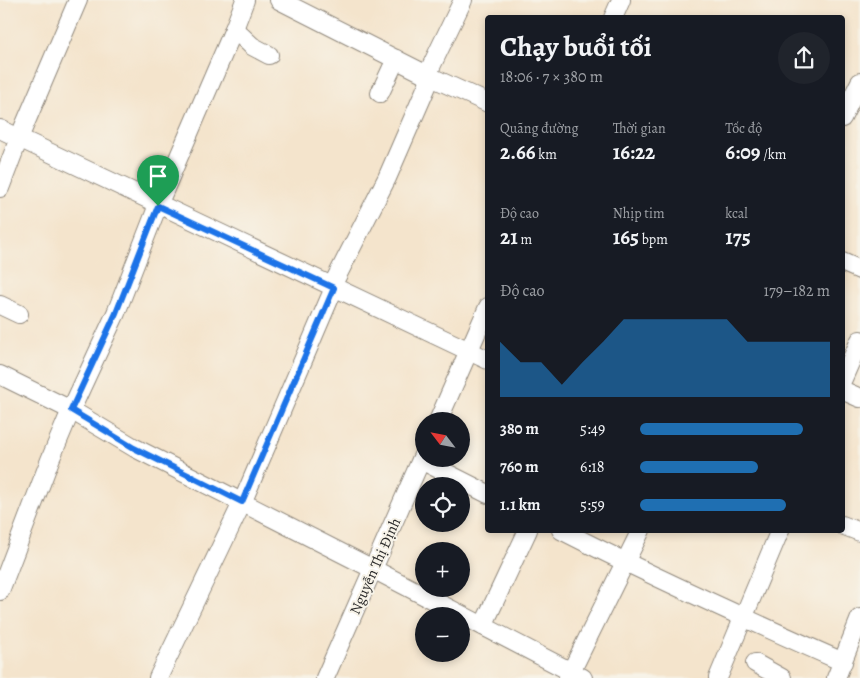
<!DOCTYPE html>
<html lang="vi">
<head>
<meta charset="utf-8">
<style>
  body { margin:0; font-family:Alegreya,serif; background:#20242c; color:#f1f3f6; height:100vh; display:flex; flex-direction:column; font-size:19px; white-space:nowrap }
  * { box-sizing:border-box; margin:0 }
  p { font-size:16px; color:#9ea1a6 }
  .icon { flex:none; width:28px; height:28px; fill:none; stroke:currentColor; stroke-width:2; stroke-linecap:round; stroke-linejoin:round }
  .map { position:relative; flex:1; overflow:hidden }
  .details { position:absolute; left:485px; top:15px; width:360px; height:518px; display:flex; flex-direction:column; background:#171b24; border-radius:5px; box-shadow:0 2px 8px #0003 }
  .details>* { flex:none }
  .needle { width:32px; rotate:302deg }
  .tools { position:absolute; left:415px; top:412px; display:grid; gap:10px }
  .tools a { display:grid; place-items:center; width:55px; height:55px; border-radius:50%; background:#171b24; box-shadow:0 2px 8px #0003; font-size:25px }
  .pin { position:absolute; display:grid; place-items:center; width:42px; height:42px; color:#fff; margin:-51px -21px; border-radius:50% 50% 50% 0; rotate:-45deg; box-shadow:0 0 5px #0007 }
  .pin .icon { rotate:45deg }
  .round { display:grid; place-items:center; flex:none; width:52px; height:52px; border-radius:26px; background:#20242c }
  .overview { display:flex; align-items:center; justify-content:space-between; height:85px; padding:0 15px }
  h1 { font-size:28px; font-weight:700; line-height:38px }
  .figures { display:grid; grid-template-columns:repeat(3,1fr); gap:8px; height:85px; padding:5px 15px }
  .figures div { display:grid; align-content:center }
  .figures b { font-size:21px; font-weight:700 }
  .figures small { font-size:14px; font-weight:400 }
  .figures p { font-size:14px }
  .chart { height:140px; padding:10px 15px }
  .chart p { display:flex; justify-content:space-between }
  .chart svg { width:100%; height:90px; margin-top:5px; fill:#1f6fb2; opacity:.7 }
  ul { padding:0 15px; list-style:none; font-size:16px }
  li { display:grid; grid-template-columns:80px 60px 1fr; align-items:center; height:38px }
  li i { height:12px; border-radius:6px; background:#1f6fb2 }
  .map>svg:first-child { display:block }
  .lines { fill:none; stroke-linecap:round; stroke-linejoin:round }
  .minor-casing { stroke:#90887c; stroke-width:20 }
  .minor { stroke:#fff; stroke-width:18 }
  .route-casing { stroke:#fff; stroke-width:10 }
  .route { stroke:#1a73e8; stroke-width:6 }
  .labels { text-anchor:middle; stroke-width:4; stroke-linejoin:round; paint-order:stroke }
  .street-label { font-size:15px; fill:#2b2b2b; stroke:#f7f3e8 }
</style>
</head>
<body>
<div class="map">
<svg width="860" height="678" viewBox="0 0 860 678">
  <rect width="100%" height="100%" fill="#f7f3e8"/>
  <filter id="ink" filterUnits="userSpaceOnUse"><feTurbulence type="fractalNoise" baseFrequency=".02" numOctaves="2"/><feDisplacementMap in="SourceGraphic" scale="10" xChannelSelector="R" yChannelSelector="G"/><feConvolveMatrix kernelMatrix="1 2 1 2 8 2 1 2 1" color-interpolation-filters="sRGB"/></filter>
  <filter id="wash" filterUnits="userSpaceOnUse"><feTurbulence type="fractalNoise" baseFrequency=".0096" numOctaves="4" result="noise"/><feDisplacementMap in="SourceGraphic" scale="20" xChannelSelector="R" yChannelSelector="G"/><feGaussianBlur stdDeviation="1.12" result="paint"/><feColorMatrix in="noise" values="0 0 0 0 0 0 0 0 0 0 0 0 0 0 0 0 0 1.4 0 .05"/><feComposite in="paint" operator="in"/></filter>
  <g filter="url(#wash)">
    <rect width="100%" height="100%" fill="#f4e4cc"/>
  </g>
  <g filter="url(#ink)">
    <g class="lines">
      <g class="minor-casing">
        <g id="minor">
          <path d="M279 0 431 77 488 103"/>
          <path d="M613 18 621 0"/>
          <path d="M234 29 252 46 269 55"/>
          <path d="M427 75 463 0"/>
          <path d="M380 93 396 59"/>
          <path d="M842 118 860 82"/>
          <path d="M0 129 488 360"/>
          <path d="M0 188 19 138 78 0"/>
          <path d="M842 262 860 270"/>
          <path d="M332 286 387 178 431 77"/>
          <path d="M0 305 19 314"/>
          <path d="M0 375 71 410 135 448 373 569 583 678"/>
          <path d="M842 381 860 340"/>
          <path d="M842 390 860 398"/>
          <path d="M438 421 488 307"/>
          <path d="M421 460 488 494"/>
          <path d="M842 525 860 532"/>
          <path d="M561 530C653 577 748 620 843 662"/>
          <path d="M0 591 50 460 71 410 116 313 158 205 234 29 245 0"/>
          <path d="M483 626 528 530"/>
          <path d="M755 663 782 678"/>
          <path d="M158 678 242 503 334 288"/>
          <path d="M325 678 424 453"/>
          <path d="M568 678 641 530"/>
          <path d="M718 678 780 530"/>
          <path d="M836 678 860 618"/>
        </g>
      </g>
      <use href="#minor" class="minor"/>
    </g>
  </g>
  <g class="lines" filter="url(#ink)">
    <g class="route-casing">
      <path id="route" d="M158 206 334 288 242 502 134 448 71 410 116 313Z"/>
    </g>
    <use href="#route" class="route"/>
  </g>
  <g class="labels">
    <g class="street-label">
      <text transform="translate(375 566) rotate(-66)" y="5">Nguyễn Thị Định</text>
    </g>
  </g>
</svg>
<div class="tools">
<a><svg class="needle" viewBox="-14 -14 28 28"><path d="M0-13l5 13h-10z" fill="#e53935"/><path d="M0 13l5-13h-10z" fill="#9ea1a6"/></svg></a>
<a><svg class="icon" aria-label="locate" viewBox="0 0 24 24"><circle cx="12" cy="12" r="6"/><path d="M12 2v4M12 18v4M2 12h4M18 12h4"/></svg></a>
<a>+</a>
<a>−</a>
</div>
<div class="pin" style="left:158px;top:206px;background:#1e9e55"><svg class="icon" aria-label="arrive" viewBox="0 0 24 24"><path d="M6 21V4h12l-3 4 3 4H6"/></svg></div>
<section class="details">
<div class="overview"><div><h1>Chạy buổi tối</h1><p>18:06 · 7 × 380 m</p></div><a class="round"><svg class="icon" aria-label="share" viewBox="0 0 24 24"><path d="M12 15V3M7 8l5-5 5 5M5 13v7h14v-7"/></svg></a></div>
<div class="figures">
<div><p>Quãng đường</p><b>2.66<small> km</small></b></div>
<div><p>Thời gian</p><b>16:22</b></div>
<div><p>Tốc độ</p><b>6:09<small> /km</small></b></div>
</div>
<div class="figures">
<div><p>Độ cao</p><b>21<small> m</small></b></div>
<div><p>Nhịp tim</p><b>165<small> bpm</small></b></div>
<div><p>kcal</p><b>175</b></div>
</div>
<div class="chart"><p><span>Độ cao</span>179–182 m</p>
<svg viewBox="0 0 160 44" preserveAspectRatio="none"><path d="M0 44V17L10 27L20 27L30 38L40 27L50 17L60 6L70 6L80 6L90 6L100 6L110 6L120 17L130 17L140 17L150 17L160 17V44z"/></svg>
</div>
<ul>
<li><b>380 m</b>5:49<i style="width:86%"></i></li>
<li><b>760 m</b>6:18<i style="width:62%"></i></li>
<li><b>1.1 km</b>5:59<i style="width:77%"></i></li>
</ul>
</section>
</div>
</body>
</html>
